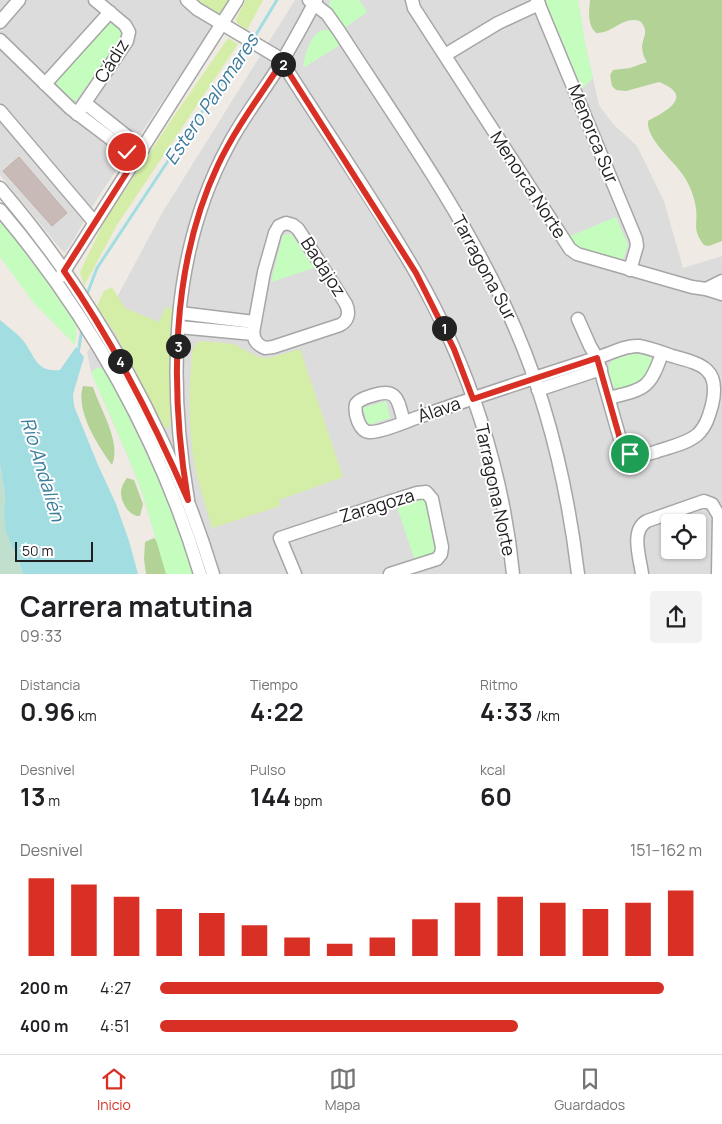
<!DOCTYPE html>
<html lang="es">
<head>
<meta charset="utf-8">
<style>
  body { margin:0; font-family:Manrope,sans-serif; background:#f2f2f2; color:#202124; height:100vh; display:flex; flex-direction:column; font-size:19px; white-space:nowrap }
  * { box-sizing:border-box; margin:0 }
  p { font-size:16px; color:#757577 }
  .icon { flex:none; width:28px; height:28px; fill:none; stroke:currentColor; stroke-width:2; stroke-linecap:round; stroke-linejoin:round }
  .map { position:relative; height:574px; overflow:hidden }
  .sheet { display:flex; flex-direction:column; background:#fff; flex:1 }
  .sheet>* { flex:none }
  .fabs { position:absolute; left:661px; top:514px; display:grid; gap:10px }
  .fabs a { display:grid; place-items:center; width:45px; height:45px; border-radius:5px; background:#fff; box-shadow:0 1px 4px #0004; font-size:25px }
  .scale { position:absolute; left:15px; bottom:12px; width:78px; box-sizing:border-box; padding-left:5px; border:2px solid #1f1f1f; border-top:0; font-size:14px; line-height:18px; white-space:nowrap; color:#1f1f1f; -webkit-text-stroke:4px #fff; paint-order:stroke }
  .pin { position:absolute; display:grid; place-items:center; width:42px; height:42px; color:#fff; margin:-21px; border:2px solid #fff; border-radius:50%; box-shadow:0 1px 5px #0007 }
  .km { position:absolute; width:25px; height:25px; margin:-12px; border-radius:50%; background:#222; color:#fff; font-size:14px; line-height:25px; text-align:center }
  .round { display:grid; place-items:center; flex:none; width:52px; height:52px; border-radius:5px; background:#f2f2f2 }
  .head { display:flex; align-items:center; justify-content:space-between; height:85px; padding:0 20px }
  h1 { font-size:28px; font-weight:700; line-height:38px }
  .metrics { display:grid; grid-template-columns:repeat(3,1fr); gap:8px; height:85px; padding:5px 20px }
  .metrics div { display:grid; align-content:center }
  .metrics b { font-size:25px; font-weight:700 }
  .metrics small { font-size:14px; font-weight:400 }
  .metrics p { font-size:14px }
  .chart { height:140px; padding:10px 20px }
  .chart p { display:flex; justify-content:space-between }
  .chart svg { width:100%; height:90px; margin-top:5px; stroke:#d93025; stroke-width:6 }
  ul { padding:0 20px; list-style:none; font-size:16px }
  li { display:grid; grid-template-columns:80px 60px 1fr; align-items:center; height:38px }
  li i { height:12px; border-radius:6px; background:#d93025 }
  .dock { display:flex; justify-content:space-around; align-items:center; height:70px; border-top:1px solid #e0e0e0; background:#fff; font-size:14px; color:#757577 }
  .dock a { display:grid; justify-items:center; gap:2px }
  .dock .active { color:#d93025 }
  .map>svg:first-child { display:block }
  .residential { fill:#dddcdc; fill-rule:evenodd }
  .grass { fill:#d5eea7 }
  .forest { fill:#b2d296 }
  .wetland { fill:#c0dfcc }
  .park { fill:#c4fdbe }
  .water { fill:#a2dde1 }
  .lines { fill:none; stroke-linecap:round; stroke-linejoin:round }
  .stream { stroke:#a2dde1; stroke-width:3 }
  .building { fill:#c8bbb7; stroke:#c3aea5 }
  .minor-casing { stroke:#a6a6a6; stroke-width:15 }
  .minor { stroke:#fff; stroke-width:12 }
  .route-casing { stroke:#fff; stroke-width:10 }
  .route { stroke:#d93025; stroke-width:6 }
  .labels { text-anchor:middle; stroke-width:4; stroke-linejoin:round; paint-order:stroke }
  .street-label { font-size:18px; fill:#1f1f1f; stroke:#fff }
  .water-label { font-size:19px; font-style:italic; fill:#3c7c9c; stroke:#fff }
</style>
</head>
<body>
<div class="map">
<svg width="722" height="574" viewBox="0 0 722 574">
  <rect width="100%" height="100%" fill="#f0eae4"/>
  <g class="residential">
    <path d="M0 0H227L211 29 95 202 70 246 64 253 0 175Z"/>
    <path d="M295 0H578L585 43 599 105 613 124 637 146 664 201 683 268 722 256V574H166L143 495 129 459 91 372 87 352 91 346 162 213ZM670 522H698V550H670Z"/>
  </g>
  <g class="grass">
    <path d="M197 0H231L224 12 218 13Z"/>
    <path d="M246 0H263L247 30 237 23 236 19Z"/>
    <path d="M228 38 238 44 117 225 84 286 80 272 105 220 174 116Z"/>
    <path d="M112 287 125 308 159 322 166 307 173 309 170 427 165 428 115 333 97 306 104 291Z"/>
    <path d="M202 341 234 344 258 357 269 358 300 349 343 477 279 500 280 506 212 528C206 506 198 484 194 461 188 425 189 388 192 352L196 343Z"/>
  </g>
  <g class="forest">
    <path d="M590 0H722V241L709 246 704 245C692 229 698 226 696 208 694 196 690 185 683 175 674 161 646 139 648 121 667 111 695 96 659 82L626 91 616 90 612 86 610 75 613 70 630 68 647 62C644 58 642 51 642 46 644 35 649 31 640 21 622 16 613 34 596 33 587 24 589 12 590 0Z"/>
    <path d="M83 386 93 387C100 409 122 443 112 465 98 446 75 410 83 386Z"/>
    <path d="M127 478 134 480 143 504 140 516C130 517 121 503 121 493 121 487 124 482 127 478Z"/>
    <path d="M154 538 171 559 169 574H146L144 559 145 542Z"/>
  </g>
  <path class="wetland" d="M0 466 5 494 4 512 15 556 23 574H0Z"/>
  <g class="park">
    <path d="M331 0H359L367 12 343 29 329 5Z"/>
    <path d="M545 0H578L585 43 593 78 582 89Z"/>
    <path d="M108 19 122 31 120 38 76 101C68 98 59 89 55 81Z"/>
    <path d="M323 30H329L340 45 303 68C305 55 309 35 323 30Z"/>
    <path d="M616 217 628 245 623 259H617L577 247 570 236Z"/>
    <path d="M0 220 15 238 77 324 75 345 33 302 0 257Z"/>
    <path d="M289 234 292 235 314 268 271 282 282 238 283 235Z"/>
    <path d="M633 354C640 354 650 355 654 361L641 384 618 391C612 387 612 382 610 376 605 357 618 359 633 354Z"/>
    <path d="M98 367 103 369 113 385C143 447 174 508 195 574H166L143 495 129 459 91 372Z"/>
    <path d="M386 401 390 418 368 425 363 408Z"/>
    <path d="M427 497 437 549 433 556 415 561 396 504Z"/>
  </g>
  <path class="water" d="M0 320C7 326 15 332 21 338 35 353 34 373 60 370L76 347 84 357 73 394 74 406 98 465 116 504 129 541 138 574H23L6 531 4 512 5 494 0 465Z"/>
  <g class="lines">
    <g class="stream">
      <path d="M254 38 277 0"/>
      <path d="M86 297 97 268 172 155 250 43"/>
      <path d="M77 354 79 348 82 328"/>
    </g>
  </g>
  <path class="building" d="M19 157 67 213 52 226 3 171Z"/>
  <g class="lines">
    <g class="minor-casing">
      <g id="minor">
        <path d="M187 0 197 9 276 56 282 62C326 132 375 201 416 273 468 364 503 469 513 574"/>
        <path d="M309 0 327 14 339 31C397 121 460 209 505 306 545 390 567 482 578 574"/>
        <path d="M412 0 414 8 570 249 577 254 692 287 706 289 722 294"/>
        <path d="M537 0 636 239 637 246 630 270"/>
        <path d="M0 22 19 0"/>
        <path d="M0 40 70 108 136 158"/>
        <path d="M445 55 498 23 539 4"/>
        <path d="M45 84 110 12"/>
        <path d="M85 103 143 149"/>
        <path d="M0 111 95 223"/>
        <path d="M77 114 127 41 129 32 125 25 95 0"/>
        <path d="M0 188C96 300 170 433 213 574"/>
        <path d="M0 210C90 316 160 441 200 574"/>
        <path d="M286 223 293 225 298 229 346 304C350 313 348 321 340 325L273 347 265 348C255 344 252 337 254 327L264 272 275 233 279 226Z"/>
        <path d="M61 276 237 0"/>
        <path d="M706 289 722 281"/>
        <path d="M180 313 254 322"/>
        <path d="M179 327 253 334"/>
        <path d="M538 390 601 369"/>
        <path d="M609 398C645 389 650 389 662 353"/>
        <path d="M404 422C398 403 399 387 374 395 368 397 361 398 356 404 354 413 359 431 369 432 379 433 403 423 413 419 459 403 506 387 553 372 568 367 584 362 599 357 612 353 626 345 639 346 650 348 661 352 672 356 701 364 721 368 712 405 709 416 706 427 697 435 686 444 669 447 655 452 643 456 630 460 622 446L597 358 590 346 578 319"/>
        <path d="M188 500C168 383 170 253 228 146 243 117 264 91 281 63 293 43 305 21 316 0"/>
        <path d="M295 574 280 538 385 503 417 493 426 492 432 499 442 547 441 554 437 559 390 574"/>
        <path d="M642 574C640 558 630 530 647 521L704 501 712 504 719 516 718 574"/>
      </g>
    </g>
    <use href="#minor" class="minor"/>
  </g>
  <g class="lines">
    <g class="route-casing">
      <path id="route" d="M127 152 136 158 64 271C114 343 153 420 188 500 170 392 170 266 218 165 235 129 260 96 282 62L416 273 454 349 473 399 597 358 622 446 630 454"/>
    </g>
    <use href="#route" class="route"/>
  </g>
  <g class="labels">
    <g class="street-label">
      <text transform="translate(112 61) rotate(-58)" y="6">Cádiz</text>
      <text transform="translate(593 134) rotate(68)" y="6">Menorca Sur</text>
      <text transform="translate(528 185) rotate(57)" y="6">Menorca Norte</text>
      <text transform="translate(323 267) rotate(57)" y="6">Badajoz</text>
      <text transform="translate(484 268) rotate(62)" y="6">Tarragona Sur</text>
      <text transform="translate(439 410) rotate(-19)" y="6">Álava</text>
      <text transform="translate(495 490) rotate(78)" y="6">Tarragona Norte</text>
      <text transform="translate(377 506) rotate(-17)" y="6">Zaragoza</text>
    </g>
    <g class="water-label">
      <text transform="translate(211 99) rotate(-56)" y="7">Estero Palomares</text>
      <text transform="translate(43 469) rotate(73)" y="7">Río Andalién</text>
    </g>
  </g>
</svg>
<div class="fabs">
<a><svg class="icon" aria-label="locate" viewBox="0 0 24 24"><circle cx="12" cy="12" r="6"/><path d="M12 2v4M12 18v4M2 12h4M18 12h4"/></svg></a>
</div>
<div class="scale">50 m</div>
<div class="pin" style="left:630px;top:454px;background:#1e9e55"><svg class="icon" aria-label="arrive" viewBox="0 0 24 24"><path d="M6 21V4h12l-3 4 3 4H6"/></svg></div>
<div class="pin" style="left:127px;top:152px;background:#d93025"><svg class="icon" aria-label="check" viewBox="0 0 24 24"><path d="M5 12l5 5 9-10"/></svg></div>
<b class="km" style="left:444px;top:328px">1</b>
<b class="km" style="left:283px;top:64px">2</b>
<b class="km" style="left:178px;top:346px">3</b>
<b class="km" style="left:120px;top:361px">4</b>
</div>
<section class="sheet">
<div class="head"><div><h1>Carrera matutina</h1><p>09:33</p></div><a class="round"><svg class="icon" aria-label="share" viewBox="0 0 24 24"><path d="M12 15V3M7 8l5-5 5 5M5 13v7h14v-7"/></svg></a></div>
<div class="metrics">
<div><p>Distancia</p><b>0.96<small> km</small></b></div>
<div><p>Tiempo</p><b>4:22</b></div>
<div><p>Ritmo</p><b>4:33<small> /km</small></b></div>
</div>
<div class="metrics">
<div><p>Desnivel</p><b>13<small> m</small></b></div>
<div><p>Pulso</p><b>144<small> bpm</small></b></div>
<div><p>kcal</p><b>60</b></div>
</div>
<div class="chart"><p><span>Desnivel</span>151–162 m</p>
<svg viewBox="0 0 160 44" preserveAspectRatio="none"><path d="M5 44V6M15 44V9M25 44V15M35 44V21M45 44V23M55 44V29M65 44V35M75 44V38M85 44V35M95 44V26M105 44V18M115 44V15M125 44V18M135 44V21M145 44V18M155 44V12"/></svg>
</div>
<ul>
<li><b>200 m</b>4:27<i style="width:93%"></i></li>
<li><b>400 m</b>4:51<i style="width:66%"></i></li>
</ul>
</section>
<nav class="dock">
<a class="active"><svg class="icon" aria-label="home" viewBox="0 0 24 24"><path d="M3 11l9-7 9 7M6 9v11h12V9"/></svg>Inicio</a>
<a><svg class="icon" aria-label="map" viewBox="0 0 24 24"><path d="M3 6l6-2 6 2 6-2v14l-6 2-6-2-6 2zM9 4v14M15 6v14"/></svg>Mapa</a>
<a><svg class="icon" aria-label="saved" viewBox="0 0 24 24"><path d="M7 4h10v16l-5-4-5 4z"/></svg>Guardados</a>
</nav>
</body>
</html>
